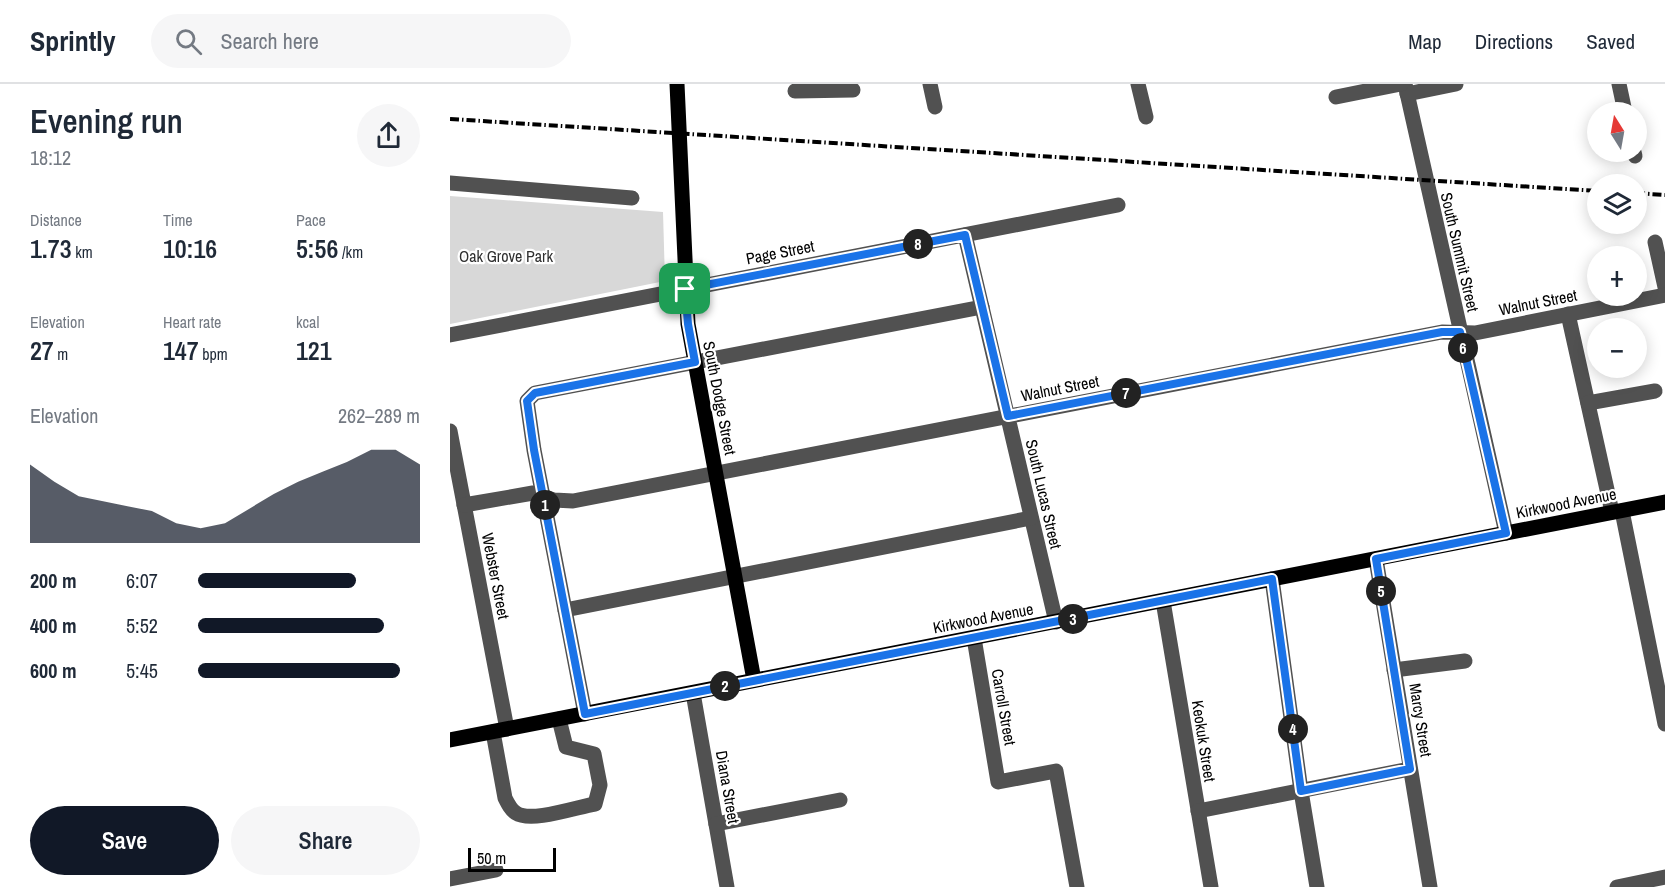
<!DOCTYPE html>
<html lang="en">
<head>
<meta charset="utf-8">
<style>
  body { margin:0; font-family:"Archivo Narrow",sans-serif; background:#f6f6f7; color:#1f2937; height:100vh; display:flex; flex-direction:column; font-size:22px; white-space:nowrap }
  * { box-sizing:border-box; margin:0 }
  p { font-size:20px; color:#747a83 }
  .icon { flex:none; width:33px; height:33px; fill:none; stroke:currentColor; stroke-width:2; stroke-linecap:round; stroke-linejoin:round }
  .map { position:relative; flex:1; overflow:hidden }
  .drawer { display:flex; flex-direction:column; background:#fff; width:450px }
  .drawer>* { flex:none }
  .needle { width:39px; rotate:349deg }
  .fabs { position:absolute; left:1137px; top:18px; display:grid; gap:12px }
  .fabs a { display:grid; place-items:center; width:60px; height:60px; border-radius:50%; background:#fff; box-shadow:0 3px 15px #0003; font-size:30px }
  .scale { position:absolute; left:18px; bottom:15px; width:88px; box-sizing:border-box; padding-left:6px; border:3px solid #000; border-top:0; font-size:16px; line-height:21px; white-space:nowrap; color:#000; -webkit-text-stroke:4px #fff; paint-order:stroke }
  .pin { position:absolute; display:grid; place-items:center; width:51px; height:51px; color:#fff; margin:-26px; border-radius:12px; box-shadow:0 3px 9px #0006 }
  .km { position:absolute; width:30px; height:30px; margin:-15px; border-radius:50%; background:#222; color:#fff; font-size:16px; line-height:30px; text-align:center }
  .round { display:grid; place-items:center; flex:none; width:63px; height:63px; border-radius:32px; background:#f6f6f7 }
  .overview { display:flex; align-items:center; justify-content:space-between; height:102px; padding:0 30px }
  h1 { font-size:33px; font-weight:600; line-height:45px }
  .stats { display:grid; grid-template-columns:repeat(3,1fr); gap:9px; height:102px; padding:6px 30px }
  .stats div { display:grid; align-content:center }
  .stats b { font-size:26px; font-weight:600 }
  .stats small { font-size:16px; font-weight:400 }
  .stats p { font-size:16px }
  .chart { height:168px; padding:12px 30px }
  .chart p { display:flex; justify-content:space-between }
  .chart svg { width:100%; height:108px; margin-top:6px; fill:#111827; opacity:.7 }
  .action { display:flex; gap:12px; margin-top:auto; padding:12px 30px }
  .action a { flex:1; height:69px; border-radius:36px; background:#111827; color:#fff; font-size:24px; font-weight:600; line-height:69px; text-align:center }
  .action a+a { background:#f6f6f7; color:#1f2937 }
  ul { padding:0 30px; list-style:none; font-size:20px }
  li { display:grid; grid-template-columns:96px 72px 1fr; align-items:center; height:45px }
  li i { height:15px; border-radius:8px; background:#111827 }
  header { display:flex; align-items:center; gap:36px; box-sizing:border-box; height:84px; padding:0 30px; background:#fff; border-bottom:2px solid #e0e1e3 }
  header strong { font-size:28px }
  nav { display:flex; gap:33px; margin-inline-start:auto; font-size:21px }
  .search { width:420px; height:54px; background:#f6f6f7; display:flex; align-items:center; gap:15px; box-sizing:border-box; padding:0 21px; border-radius:33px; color:#747a83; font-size:22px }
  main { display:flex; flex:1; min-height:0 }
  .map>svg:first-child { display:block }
  .green { fill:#d8d8d8 }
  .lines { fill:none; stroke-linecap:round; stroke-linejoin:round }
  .minor { stroke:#515151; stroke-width:15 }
  .major { stroke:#000; stroke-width:15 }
  .rail { stroke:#000; stroke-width:4; stroke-dasharray:9 3 1.5 3; stroke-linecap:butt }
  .route-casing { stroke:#fff; stroke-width:12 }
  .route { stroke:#1a73e8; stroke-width:8 }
  .labels { text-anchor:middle; stroke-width:4.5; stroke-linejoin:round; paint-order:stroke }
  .street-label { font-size:16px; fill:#000; stroke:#fff }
  .park-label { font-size:16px; fill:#2f2f2f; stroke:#fff }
</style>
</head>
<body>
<header>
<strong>Sprintly</strong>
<div class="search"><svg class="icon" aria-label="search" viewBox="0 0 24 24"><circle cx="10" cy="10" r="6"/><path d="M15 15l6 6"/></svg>Search here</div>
<nav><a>Map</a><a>Directions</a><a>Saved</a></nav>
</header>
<main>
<section class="drawer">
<div class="overview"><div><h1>Evening run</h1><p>18:12</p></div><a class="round"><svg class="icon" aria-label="share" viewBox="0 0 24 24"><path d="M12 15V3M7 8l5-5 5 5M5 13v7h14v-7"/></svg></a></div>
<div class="stats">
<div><p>Distance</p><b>1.73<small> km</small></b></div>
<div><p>Time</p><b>10:16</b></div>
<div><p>Pace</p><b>5:56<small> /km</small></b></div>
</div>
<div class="stats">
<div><p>Elevation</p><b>27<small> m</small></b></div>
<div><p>Heart rate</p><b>147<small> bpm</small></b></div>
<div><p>kcal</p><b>121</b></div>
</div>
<div class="chart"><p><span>Elevation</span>262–289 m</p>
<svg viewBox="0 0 160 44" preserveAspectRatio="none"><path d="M0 44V12L10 19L20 25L30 27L40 29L50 31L60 36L70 38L80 36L90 30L100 24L110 19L120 15L130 11L140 6L150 6L160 12V44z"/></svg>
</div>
<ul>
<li><b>200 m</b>6:07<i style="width:71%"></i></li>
<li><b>400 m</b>5:52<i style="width:84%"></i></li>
<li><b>600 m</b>5:45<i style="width:91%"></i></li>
</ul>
<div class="action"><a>Save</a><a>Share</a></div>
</section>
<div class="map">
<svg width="1215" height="803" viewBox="0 0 1215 803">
  <rect width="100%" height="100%" fill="#fff"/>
  <path class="green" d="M0 112 213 128 215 197 0 240Z"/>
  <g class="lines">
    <g class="minor">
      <path d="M480 0 485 23"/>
      <path d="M688 0 696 33"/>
      <path d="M955 0 1056 449"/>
      <path d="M1169 0 1175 28"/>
      <path d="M345 7 403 6"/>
      <path d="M957 10 1006 0"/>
      <path d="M886 13 951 0"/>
      <path d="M1184 68 1185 72"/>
      <path d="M0 99 182 114"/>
      <path d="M515 151 606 538"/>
      <path d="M1205 158 1215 203"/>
      <path d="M532 223 85 309 77 317 84 366 115 526 581 434"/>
      <path d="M1118 230 1162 428"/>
      <path d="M0 251 668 121"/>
      <path d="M1138 319 1205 307"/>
      <path d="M0 347 57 645"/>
      <path d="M14 421 83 409 104 416 123 417 992 248 1025 249 1215 211"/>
      <path d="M1172 427 1215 640"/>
      <path d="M926 475 980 803"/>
      <path d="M822 495 851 707 867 803"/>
      <path d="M713 517 761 803"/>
      <path d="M115 526 135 630"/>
      <path d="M524 554 548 698 606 687 627 803"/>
      <path d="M944 586 1015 577"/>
      <path d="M243 609 277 803"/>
      <path d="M43 648 55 714C58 720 61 726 66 729 81 739 127 723 145 720L150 701 144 670 116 663 109 635"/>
      <path d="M748 727 960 685"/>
      <path d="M266 740 390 716"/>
      <path d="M0 795 46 786"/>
      <path d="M1167 803 1215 793"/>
    </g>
    <g class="major">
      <path d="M227 0 238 240 304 596"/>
      <path d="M0 656 1215 418"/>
    </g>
    <g class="rail">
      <path d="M0 35 1148 107"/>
      <path d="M1186 109 1215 111"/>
    </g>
  </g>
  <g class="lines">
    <g class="route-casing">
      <path id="route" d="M515 151 558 332 992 248H1010L1056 449 926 475 960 685 851 707 822 495 135 630 84 366 77 317 85 309 245 278 238 240 235 205Z"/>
    </g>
    <use href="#route" class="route"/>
  </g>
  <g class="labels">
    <g class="street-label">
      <text transform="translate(330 168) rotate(-11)" y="6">Page Street</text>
      <text transform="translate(1010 168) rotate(77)" y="6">South Summit Street</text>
      <text transform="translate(1088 218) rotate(-11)" y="6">Walnut Street</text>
      <text transform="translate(610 304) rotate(-11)" y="6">Walnut Street</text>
      <text transform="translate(270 314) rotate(79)" y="6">South Dodge Street</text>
      <text transform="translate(594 410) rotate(77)" y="6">South Lucas Street</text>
      <text transform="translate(1116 419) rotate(-11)" y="6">Kirkwood Avenue</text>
      <text transform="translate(46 492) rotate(79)" y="6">Webster Street</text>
      <text transform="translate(533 534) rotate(-11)" y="6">Kirkwood Avenue</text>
      <text transform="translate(554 623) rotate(80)" y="6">Carroll Street</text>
      <text transform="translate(971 636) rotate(81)" y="6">Marcy Street</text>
      <text transform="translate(754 657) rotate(81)" y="6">Keokuk Street</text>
      <text transform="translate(278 703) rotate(80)" y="6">Diana Street</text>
    </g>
    <g class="park-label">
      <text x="56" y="178">Oak Grove Park</text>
    </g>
  </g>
</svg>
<div class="fabs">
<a><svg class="needle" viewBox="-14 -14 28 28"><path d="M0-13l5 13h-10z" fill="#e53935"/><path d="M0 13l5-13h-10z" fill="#747a83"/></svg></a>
<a><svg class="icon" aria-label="layers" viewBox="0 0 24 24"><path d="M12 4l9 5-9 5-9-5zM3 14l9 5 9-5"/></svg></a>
<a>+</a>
<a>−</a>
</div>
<div class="scale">50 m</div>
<div class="pin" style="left:235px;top:205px;background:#1e9e55"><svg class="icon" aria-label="arrive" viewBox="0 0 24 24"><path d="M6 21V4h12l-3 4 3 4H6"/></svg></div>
<b class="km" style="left:95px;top:421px">1</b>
<b class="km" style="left:275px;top:602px">2</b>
<b class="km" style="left:623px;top:535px">3</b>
<b class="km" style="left:843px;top:645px">4</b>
<b class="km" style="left:931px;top:507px">5</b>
<b class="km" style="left:1013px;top:264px">6</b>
<b class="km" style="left:676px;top:309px">7</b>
<b class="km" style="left:468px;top:160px">8</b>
</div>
</main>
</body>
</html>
